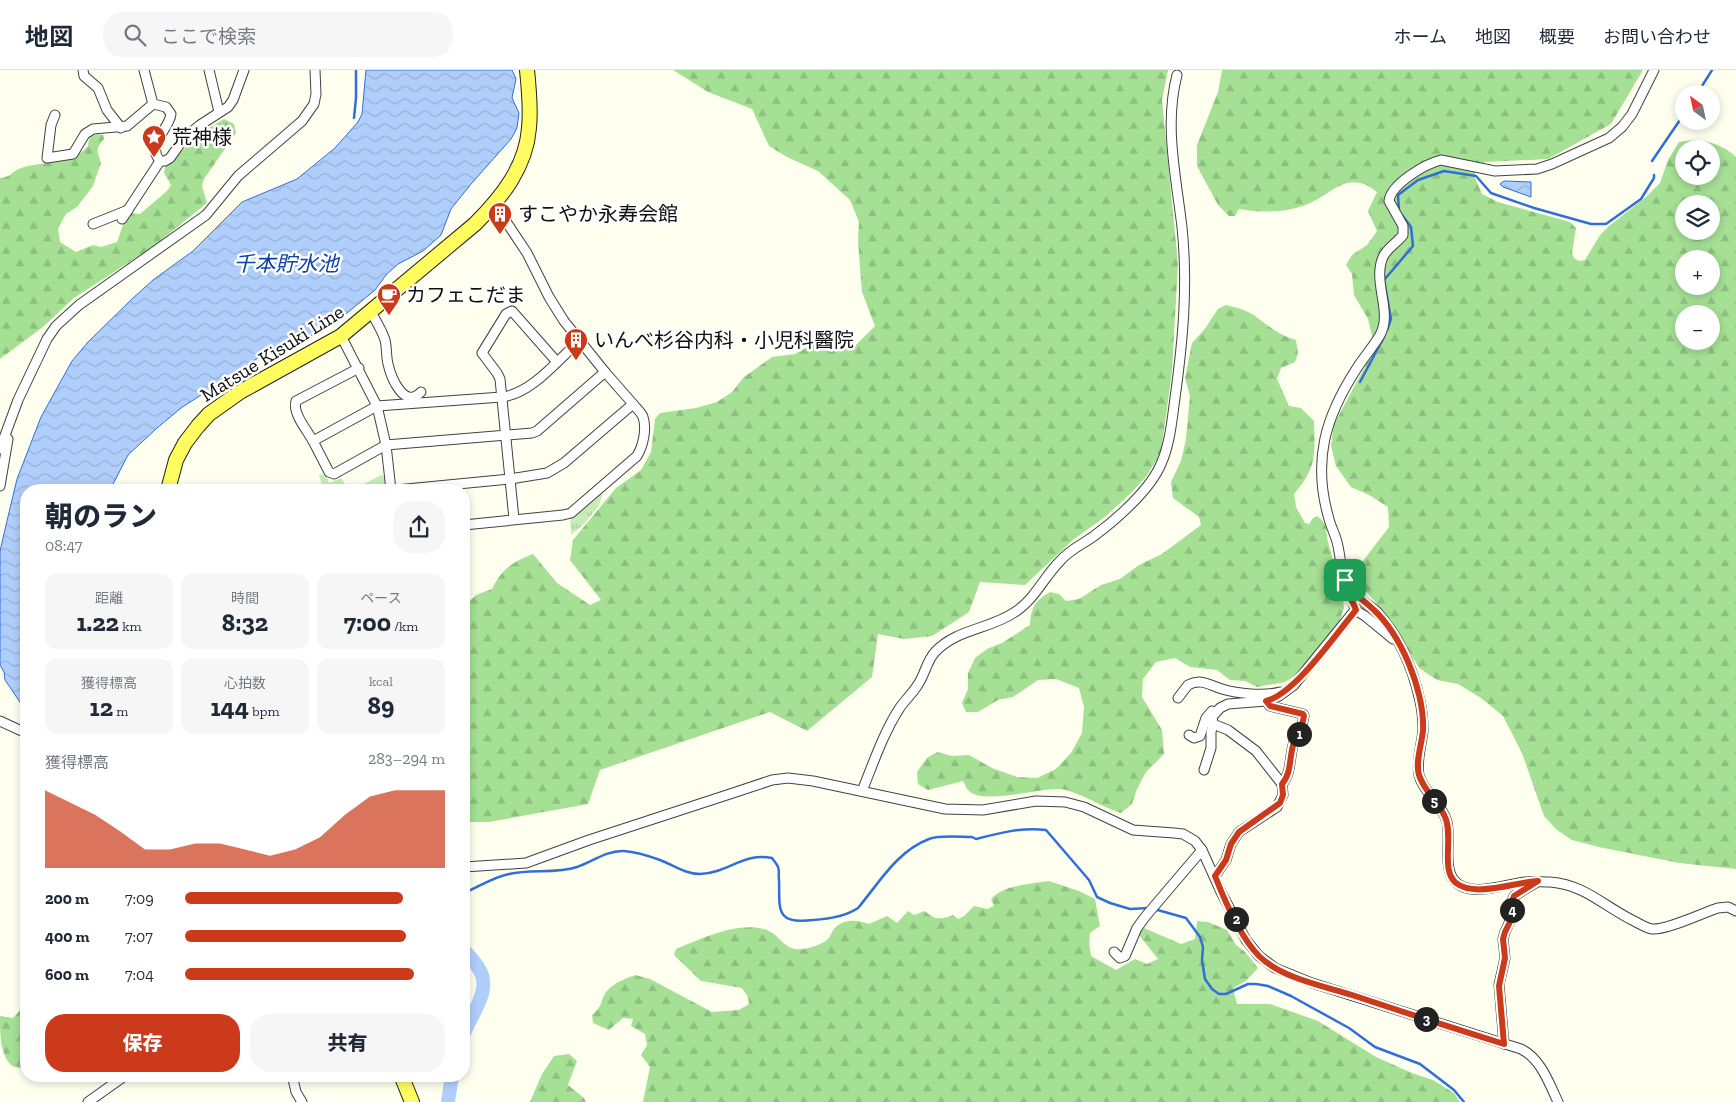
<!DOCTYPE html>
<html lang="ja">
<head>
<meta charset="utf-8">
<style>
  body { margin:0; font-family:"Zilla Slab","Noto Sans JP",serif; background:#f6f6f7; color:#1f2937; height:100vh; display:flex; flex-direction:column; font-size:19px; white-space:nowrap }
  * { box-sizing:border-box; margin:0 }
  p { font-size:16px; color:#747a83 }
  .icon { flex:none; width:28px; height:28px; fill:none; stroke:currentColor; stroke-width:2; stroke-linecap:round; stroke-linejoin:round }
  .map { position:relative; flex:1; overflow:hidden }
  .side { position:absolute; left:20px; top:414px; width:450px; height:598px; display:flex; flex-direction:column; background:#fff; border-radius:20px; box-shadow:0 2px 8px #0003 }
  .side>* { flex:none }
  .needle { width:32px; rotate:327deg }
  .controls { position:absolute; left:1675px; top:15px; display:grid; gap:10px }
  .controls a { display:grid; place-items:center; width:45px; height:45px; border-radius:50%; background:#fff; box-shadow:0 2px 8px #0003; font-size:25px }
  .pin { position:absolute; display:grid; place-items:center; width:42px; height:42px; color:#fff; margin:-21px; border-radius:10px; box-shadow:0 2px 8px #0006 }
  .km { position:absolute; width:25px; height:25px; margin:-12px; border-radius:50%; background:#222; color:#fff; font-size:14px; line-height:25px; text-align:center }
  .round { display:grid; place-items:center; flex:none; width:52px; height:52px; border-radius:20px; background:#f6f6f7 }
  .overview { display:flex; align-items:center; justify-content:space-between; height:85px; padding:0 25px }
  h1 { font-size:28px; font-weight:800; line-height:38px }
  .stats { display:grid; grid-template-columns:repeat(3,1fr); gap:8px; height:85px; padding:5px 25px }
  .stats div { display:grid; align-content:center; border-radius:12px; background:#f6f6f7; text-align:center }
  .stats b { font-size:25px; font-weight:800 }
  .stats small { font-size:14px; font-weight:400 }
  .stats p { font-size:14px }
  .chart { height:140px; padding:10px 25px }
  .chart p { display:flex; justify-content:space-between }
  .chart svg { width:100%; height:90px; margin-top:5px; fill:#cb3a1a; opacity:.7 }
  .cta { display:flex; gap:10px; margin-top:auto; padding:10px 25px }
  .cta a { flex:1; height:58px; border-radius:20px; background:#cb3a1a; color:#fff; font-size:20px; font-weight:800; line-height:58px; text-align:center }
  .cta a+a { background:#f6f6f7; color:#1f2937 }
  ul { padding:0 25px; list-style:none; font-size:16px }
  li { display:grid; grid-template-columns:80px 60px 1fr; align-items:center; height:38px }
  li i { height:12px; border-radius:6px; background:#cb3a1a }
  header { display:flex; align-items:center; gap:30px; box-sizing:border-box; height:70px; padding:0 25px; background:#fff; border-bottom:1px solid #e0e1e3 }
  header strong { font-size:24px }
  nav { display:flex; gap:28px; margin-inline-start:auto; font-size:18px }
  .search { width:350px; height:45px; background:#f6f6f7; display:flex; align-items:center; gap:12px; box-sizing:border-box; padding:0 18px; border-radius:20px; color:#747a83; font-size:19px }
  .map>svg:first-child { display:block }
  .forest { fill:url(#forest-firs); fill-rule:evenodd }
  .park { fill:url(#park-tufts) }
  .water { fill:url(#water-waves); stroke:#306fd9 }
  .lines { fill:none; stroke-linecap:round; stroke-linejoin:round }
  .stream { stroke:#306fd9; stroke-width:2.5 }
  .river { stroke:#b0cefb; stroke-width:14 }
  .street-casing { stroke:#424242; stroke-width:11 }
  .primary-casing { stroke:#202020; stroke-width:16 }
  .street { stroke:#fff; stroke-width:9 }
  .primary { stroke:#fffc60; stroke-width:14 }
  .route-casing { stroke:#fff; stroke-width:10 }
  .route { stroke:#cb3a1a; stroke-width:6 }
  .labels { text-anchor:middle; stroke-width:5; stroke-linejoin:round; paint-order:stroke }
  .poi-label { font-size:20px; fill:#0f0f0f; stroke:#fff; text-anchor:start }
  .street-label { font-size:20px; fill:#0f0f0f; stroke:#fff }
  .water-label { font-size:21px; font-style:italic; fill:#0c42ac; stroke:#fff }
</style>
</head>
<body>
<header>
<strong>地図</strong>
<div class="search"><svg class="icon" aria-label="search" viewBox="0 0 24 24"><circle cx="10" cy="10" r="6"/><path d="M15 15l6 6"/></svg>ここで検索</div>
<nav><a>ホーム</a><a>地図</a><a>概要</a><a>お問い合わせ</a></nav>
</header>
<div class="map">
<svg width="1736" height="1032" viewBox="0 0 1736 1032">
  <defs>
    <pattern id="forest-firs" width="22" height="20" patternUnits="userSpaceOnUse" patternTransform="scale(1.25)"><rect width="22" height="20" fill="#a5e094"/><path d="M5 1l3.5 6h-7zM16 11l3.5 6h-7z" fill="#8dbf7e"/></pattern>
    <pattern id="park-tufts" width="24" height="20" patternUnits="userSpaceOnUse" patternTransform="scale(1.25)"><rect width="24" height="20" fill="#c6edb6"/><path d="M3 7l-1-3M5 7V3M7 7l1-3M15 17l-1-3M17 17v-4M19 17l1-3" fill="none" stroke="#a9ca9b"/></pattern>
    <pattern id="water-waves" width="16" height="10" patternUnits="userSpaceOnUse" patternTransform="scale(1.25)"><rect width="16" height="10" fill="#b0cefb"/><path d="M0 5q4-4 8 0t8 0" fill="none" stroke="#96b0d6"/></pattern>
  </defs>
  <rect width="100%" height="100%" fill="#fffff0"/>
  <g class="forest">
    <path d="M673 0H1168L1162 30 1178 194 1172 301 1161 383 1146 407 1132 422 1105 447 1074 469 1025 515 980 512 969 542 932 566 904 569 878 564 872 607 807 661 770 642 600 700 588 734 489 752H464V536L476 525 492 519C502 498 513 492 533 484L557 513 590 535 601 530 570 490 573 470 616 418 641 400 651 382 655 349 660 343 696 338 717 332 732 322 744 307 772 287 795 284 815 273 852 279 875 256 862 222 858 171 859 152 850 130 818 101 787 87 769 76 752 39 708 22Z"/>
    <path d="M1222 0H1643L1611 54 1548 89 1486 92 1475 96V108L1482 124 1498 132 1570 152 1576 158 1572 183 1574 188 1579 191 1585 190 1600 165 1609 156 1646 127 1660 113 1668 90 1679 72C1700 68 1720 72 1736 87V799L1679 793 1599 777 1572 770 1557 760 1544 746 1522 683 1503 646 1481 628 1458 614 1437 610 1419 598 1392 551 1362 517 1359 496 1389 457 1388 437 1369 425 1351 417 1336 396 1331 376 1334 354 1375 278 1368 249 1354 225 1352 204 1346 195 1352 185 1367 175 1377 161 1368 141 1377 122C1348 99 1334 123 1308 134 1286 143 1262 143 1239 139L1235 146H1229L1218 135 1197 96V75L1218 22ZM1684 79H1711V106H1684ZM1684 134H1711V161H1684ZM1684 189H1711V216H1684ZM1684 244H1711V271H1684Z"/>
    <path d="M224 49 234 54 236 63 204 109 202 116 207 133 154 176 74 228 43 257 0 289V108C9 108 13 101 21 98 43 91 72 95 88 76L89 69C92 65 98 63 103 65L104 69C95 80 97 80 101 93L93 116 77 137 66 144 58 158 60 172 76 182 93 175 101 177 117 172 124 152 131 143 140 144 167 121 171 115 164 103 165 97 202 62Z"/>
    <path d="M1226 235C1234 237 1243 239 1250 243 1266 253 1277 265 1296 270L1298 284 1295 292 1281 298 1277 309 1289 336 1301 338 1314 351C1315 384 1317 398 1294 424L1296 437 1305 453 1309 454 1313 448 1317 446 1322 450 1326 457 1327 468 1342 523 1344 538 1340 550 1316 584 1298 604 1285 612 1257 617 1245 611 1230 610 1217 600 1190 597 1175 588 1156 592 1143 609 1142 627 1162 660 1164 684 1146 702 1137 719 1132 734 1121 743C1104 738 1075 720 1060 719 1038 718 984 735 969 721 966 719 965 714 963 711L928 720 918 714 917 702 927 688 937 682 952 686 969 685 992 698 1017 707 1037 708 1056 699 1071 683 1082 663 1084 637 1079 618 1056 609 1038 610 1013 627 998 630 978 642H966L962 633 968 619V603L975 588 987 579 1002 573 1030 555C1031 537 1035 531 1050 522L1059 524 1066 531 1079 529 1101 515 1120 509 1139 495 1162 484 1201 455 1199 447 1173 428 1171 412 1181 391 1186 369 1190 326 1185 308 1192 273 1204 260 1218 239Z"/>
    <path d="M1049 811 1079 821 1095 829 1100 856 1090 863 1089 872 1091 886 1116 900 1135 889 1147 894 1158 889 1139 865 1140 861 1144 858 1181 874 1195 869 1197 851 1208 852 1227 860 1236 875 1245 882 1258 898 1246 911 1233 918 1237 934H1270L1318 951 1376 987 1412 1003 1433 1010 1454 1023 1460 1032H643L650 997 641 985 647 975 645 964 631 956 633 949 623 948 609 960 593 953 592 945C605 934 599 931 607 921 613 913 625 909 635 905L650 909 712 942 739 940 749 934 748 927 742 918 701 911 674 885 676 879C702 869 735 852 764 859 780 863 783 882 803 879 811 878 823 874 828 869 831 866 831 862 834 859 844 848 857 850 869 854L887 846 897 853 908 841 914 845 925 841C934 850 940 850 953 845L958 849 964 846 974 836 987 839 994 836 991 829C1004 815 1030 814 1049 811Z"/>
    <path d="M26 928V999C22 998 15 998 11 995 0 984 0 962 0 946L13 948 23 937Z"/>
    <path d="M569 984 577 991 568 1015 584 1028 586 1032H530L542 1004 554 986Z"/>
  </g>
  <g class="park">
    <path d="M326 404 329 413 341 408 349 420H316L322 416 319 405Z"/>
    <path d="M381 405 385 406 386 420H353Z"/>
    <path d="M604 419 599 436 584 454 571 465 570 448Z"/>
  </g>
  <g class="water">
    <path d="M366 0H512L516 9 512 28 519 43 517 58 511 69 471 114 451 139 441 165 423 181 398 194 386 205 375 220 341 248 296 275 284 273 275 277 181 338 156 359 128 385 110 420H26V641L5 610 4 602 0 595V481L6 455 17 409 41 347 72 291 88 272 133 228 153 210 193 181 242 132 297 109 335 78 358 52 362 44Z"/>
    <path d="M1504 111 1531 112V127L1503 117 1500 114Z"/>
  </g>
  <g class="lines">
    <g class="stream">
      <path d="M1697 24 1712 0"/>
      <path d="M354 48 356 28V0"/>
      <path d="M1652 91 1684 44"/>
      <path d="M1399 141 1398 125 1418 110 1444 101 1476 106 1491 123 1534 138 1591 154H1606L1641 129 1654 108V105"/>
      <path d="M1387 260 1391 249 1384 210 1413 176 1411 157 1402 145"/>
      <path d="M1360 312 1384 267"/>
      <path d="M464 823C479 817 493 807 509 804 531 799 556 804 577 797 592 792 607 780 624 781 637 782 649 786 660 790 673 795 685 804 700 804 728 803 744 782 772 788 774 791 777 794 778 797 780 801 778 805 779 809 780 838 774 855 813 850 828 849 845 847 858 838 879 813 897 781 929 769 939 765 960 767 972 767L976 769C999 763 1022 757 1046 760L1089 810 1097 827 1110 833 1130 839 1149 838"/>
      <path d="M1154 839 1186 848 1200 867 1203 877 1202 890 1205 909 1212 919 1219 924H1226L1248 914H1256L1268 916 1291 926 1349 958 1375 977 1420 994 1454 1020 1464 1032"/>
    </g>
    <g class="river">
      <path d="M464 880C471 888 482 899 483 910 486 926 470 948 464 963"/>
      <path d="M448 1032 452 1005"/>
    </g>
    <g class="street-casing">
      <g id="street">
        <path d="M83 0 84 6 98 18 107 40 121 58"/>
        <path d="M144 0 153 34"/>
        <path d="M209 0 219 42"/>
        <path d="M1654 0 1632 44 1622 57 1609 68 1552 94 1537 99 1495 101 1441 90C1425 94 1391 114 1389 131L1403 156V165C1397 173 1387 178 1383 187 1372 212 1393 242 1380 265 1373 277 1364 287 1357 298 1325 347 1312 391 1329 449 1331 457 1335 464 1337 472 1342 491 1339 502 1351 520 1357 529 1369 534 1377 542 1399 566 1413 599 1420 631 1422 640 1423 651 1423 660 1422 674 1416 691 1419 705 1423 722 1443 735 1447 752 1451 769 1443 797 1454 810 1468 829 1506 814 1525 812 1533 811 1541 812 1550 812 1586 815 1603 836 1634 851 1640 854 1646 858 1652 859 1668 860 1702 843 1718 838L1728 837 1736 841"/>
        <path d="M55 45 51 55 47 88 73 84 85 64 93 59 127 56 153 34 166 37 171 44C169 60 146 74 160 91H165L170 88 185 67 200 55 228 37 233 30 244 0"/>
        <path d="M495 135 527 183 549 227 564 251 605 302 537 361 532 363 386 375 334 404 329 402 313 371 377 336 502 327C531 324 558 290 579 271"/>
        <path d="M122 149 160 91"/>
        <path d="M93 154 128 140"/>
        <path d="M371 242C376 251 382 260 385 270 387 278 386 286 388 294 391 307 404 340 421 322"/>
        <path d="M341 266 377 336 386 375 391 420"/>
        <path d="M313 371C307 360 292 343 296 331L359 298"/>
        <path d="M0 379 18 330 47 269 56 256 79 235 206 145 238 106 302 51 314 34 316 24 315 0"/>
        <path d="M0 416 8 369"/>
        <path d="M396 420 510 409 547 403 564 393 633 334 605 302"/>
        <path d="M514 449 500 309 497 303 482 283 506 244 512 241 557 292"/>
        <path d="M464 455 563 445 571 443 637 386C643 376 647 359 643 347 641 342 636 338 633 334"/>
        <path d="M1355 540 1365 546 1393 569"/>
        <path d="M1178 628 1188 615C1201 608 1209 615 1222 619 1238 624 1264 626 1280 622"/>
        <path d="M1266 631 1270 636 1303 644 1304 646C1302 658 1299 662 1294 672 1289 686 1292 703 1282 714"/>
        <path d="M0 651 26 663"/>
        <path d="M1189 665 1194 668 1200 666 1206 648 1212 641"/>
        <path d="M1204 700 1211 678V662L1213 654"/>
        <path d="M862 721C873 694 883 664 899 639 904 631 912 624 917 616 925 605 926 592 935 582 956 559 991 559 1015 542 1035 529 1044 507 1060 491 1069 480 1083 474 1094 466 1117 449 1150 420 1161 394 1170 374 1172 350 1175 328 1183 270 1188 216 1182 157 1176 106 1164 55 1177 5"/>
        <path d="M464 797 526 793 589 770 733 723 772 710 788 708 813 711 945 739 983 740 1036 731 1065 732 1084 737 1133 760 1174 763 1183 764 1195 771 1202 780 1221 822 1246 870 1259 886 1275 898 1312 913 1521 979C1541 989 1549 1013 1558 1032"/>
        <path d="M1215 806 1226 790 1231 774 1239 762 1277 737 1283 725 1282 714 1256 681 1228 660 1213 654 1212 647 1220 638 1228 634 1266 631 1279 626 1294 615 1355 540 1353 531 1347 520"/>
        <path d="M1114 882 1120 888 1125 886 1137 858 1145 847 1202 780"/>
        <path d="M1504 974 1499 915 1505 888 1503 869 1505 862 1515 840 1513 839 1508 843V841L1514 826 1537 812"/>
        <path d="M292 1005 296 1022 302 1032"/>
        <path d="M88 1032 126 1005"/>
      </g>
    </g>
    <g class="primary-casing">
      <g id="primary">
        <path d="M168 420 176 390 185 373 198 356 209 344 240 322 341 266 475 154C502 127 526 97 529 58 531 39 529 19 527 0"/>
        <path d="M401 1005 412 1032"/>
      </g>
    </g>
    <use href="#street" class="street"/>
    <use href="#primary" class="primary"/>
  </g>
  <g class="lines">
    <g class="route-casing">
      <path id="route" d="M1345 510C1354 526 1362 528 1374 540 1389 554 1401 575 1409 594 1417 613 1424 639 1423 660 1422 674 1415 692 1419 705 1424 721 1439 733 1445 747 1454 766 1440 800 1456 813 1475 828 1515 812 1538 811L1514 826 1508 842V843L1514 839 1515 842 1505 862 1503 869 1505 888 1499 916 1504 974C1453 958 1403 942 1352 925 1323 916 1281 908 1259 886 1241 868 1224 829 1215 806L1226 790 1231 774 1239 762 1280 733 1283 725 1282 714C1292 703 1289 686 1294 672 1299 662 1302 658 1304 646L1303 644 1270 636 1266 631C1295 624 1335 565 1356 540 1353 531 1344 520 1345 510Z"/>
    </g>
    <use href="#route" class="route"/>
  </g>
  <defs>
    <g id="sight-pin" transform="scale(1.25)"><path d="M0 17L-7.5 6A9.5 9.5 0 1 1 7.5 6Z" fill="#cb3a1a" stroke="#fff"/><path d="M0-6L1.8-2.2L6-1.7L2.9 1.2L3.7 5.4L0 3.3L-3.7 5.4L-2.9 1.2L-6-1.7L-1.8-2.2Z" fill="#fff"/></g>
    <g id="building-pin" transform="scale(1.25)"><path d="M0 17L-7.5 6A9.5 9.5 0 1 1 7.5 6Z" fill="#cb3a1a" stroke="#fff"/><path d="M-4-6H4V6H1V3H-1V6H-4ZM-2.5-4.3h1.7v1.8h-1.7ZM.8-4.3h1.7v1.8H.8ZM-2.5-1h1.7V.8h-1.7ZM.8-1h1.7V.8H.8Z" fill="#fff"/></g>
    <g id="cafe-pin" transform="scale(1.25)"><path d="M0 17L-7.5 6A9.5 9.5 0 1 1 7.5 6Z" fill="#cb3a1a" stroke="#fff"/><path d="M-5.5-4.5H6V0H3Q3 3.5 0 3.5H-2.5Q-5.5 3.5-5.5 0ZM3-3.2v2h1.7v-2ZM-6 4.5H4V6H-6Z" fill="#fff"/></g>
  </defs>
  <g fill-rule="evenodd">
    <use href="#sight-pin" x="154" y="67"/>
    <use href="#building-pin" x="500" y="144"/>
    <use href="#cafe-pin" x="389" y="225"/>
    <use href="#building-pin" x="576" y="270"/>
  </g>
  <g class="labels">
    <g class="poi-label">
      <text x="172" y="74">荒神様</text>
      <text x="518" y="151">すこやか永寿会館</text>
      <text x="406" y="232">カフェこだま</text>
      <text x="594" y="277">いんべ杉谷内科・小児科醫院</text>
    </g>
    <g class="street-label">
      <text transform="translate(272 283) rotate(-32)" y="7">Matsue Kisuki Line</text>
    </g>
    <g class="water-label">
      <text x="286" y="201">千本貯水池</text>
    </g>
  </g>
</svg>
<div class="controls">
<a><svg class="needle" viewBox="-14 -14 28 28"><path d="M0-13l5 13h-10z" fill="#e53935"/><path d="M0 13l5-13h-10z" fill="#747a83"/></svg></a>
<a><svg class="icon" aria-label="locate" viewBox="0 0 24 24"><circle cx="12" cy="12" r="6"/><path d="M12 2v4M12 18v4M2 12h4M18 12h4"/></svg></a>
<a><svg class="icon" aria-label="layers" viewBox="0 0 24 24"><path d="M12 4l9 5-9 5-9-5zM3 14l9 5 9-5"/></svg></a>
<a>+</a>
<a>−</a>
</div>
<div class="pin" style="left:1345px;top:510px;background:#1e9e55"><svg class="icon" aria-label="arrive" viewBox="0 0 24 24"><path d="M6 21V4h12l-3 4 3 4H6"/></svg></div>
<b class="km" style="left:1299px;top:664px">1</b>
<b class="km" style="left:1236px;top:849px">2</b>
<b class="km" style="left:1426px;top:949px">3</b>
<b class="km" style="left:1512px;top:840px">4</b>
<b class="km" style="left:1434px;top:731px">5</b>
<section class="side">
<div class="overview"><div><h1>朝のラン</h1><p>08:47</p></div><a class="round"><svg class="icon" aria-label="share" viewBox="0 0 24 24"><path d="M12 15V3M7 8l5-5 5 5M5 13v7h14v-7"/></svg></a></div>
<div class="stats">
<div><p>距離</p><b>1.22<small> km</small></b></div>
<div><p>時間</p><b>8:32</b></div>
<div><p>ペース</p><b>7:00<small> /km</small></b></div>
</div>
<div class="stats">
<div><p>獲得標高</p><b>12<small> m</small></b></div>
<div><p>心拍数</p><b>144<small> bpm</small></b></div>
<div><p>kcal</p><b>89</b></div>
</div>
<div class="chart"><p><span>獲得標高</span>283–294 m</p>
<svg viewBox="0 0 160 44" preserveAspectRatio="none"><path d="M0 44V6L10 12L20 18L30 26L40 35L50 35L60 32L70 32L80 35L90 38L100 35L110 29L120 18L130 9L140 6L150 6L160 6V44z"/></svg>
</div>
<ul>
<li><b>200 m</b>7:09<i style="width:84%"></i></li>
<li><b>400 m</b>7:07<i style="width:85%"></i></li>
<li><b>600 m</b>7:04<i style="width:88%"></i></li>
</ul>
<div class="cta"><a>保存</a><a>共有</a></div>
</section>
</div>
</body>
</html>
